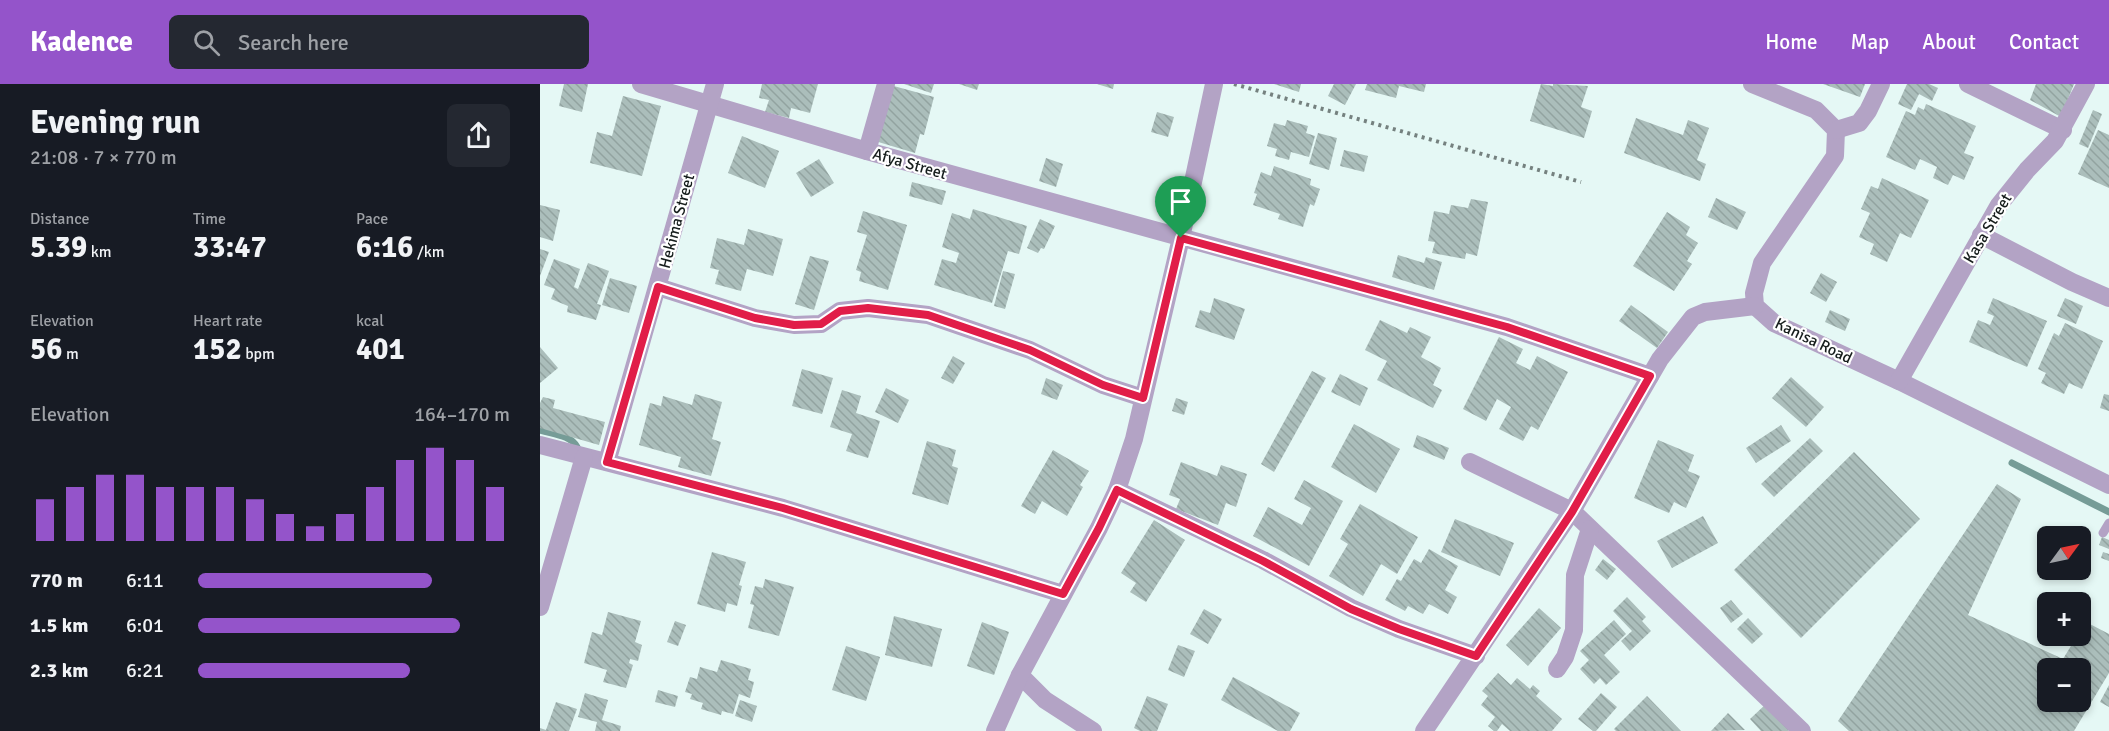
<!DOCTYPE html>
<html lang="en">
<head>
<meta charset="utf-8">
<style>
  body { margin:0; font-family:Signika,sans-serif; background:#242831; color:#f1f3f6; height:100vh; display:flex; flex-direction:column; font-size:22px; white-space:nowrap }
  * { box-sizing:border-box; margin:0 }
  p { font-size:20px; color:#9ea1a6 }
  .icon { flex:none; width:33px; height:33px; fill:none; stroke:currentColor; stroke-width:2; stroke-linecap:round; stroke-linejoin:round }
  .map { position:relative; flex:1; overflow:hidden }
  .panel { display:flex; flex-direction:column; background:#171b24; width:540px }
  .panel>* { flex:none }
  .needle { width:39px; rotate:57deg }
  .tools { position:absolute; left:1497px; top:442px; display:grid; gap:12px }
  .tools a { display:grid; place-items:center; width:54px; height:54px; border-radius:9px; background:#171b24; box-shadow:0 3px 9px #0003; font-size:30px }
  .pin { position:absolute; display:grid; place-items:center; width:51px; height:51px; color:#fff; margin:-62px -26px; border-radius:50% 50% 50% 0; rotate:-45deg; box-shadow:0 0 6px #0007 }
  .pin .icon { rotate:45deg }
  .round { display:grid; place-items:center; flex:none; width:63px; height:63px; border-radius:9px; background:#242831 }
  .head { display:flex; align-items:center; justify-content:space-between; height:102px; padding:0 30px }
  h1 { font-size:33px; font-weight:800; line-height:45px }
  .metrics { display:grid; grid-template-columns:repeat(3,1fr); gap:9px; height:102px; padding:6px 30px }
  .metrics div { display:grid; align-content:center }
  .metrics b { font-size:30px; font-weight:800 }
  .metrics small { font-size:16px; font-weight:400 }
  .metrics p { font-size:16px }
  .chart { height:168px; padding:12px 30px }
  .chart p { display:flex; justify-content:space-between }
  .chart svg { width:100%; height:108px; margin-top:6px; stroke:#9454ca; stroke-width:6 }
  ul { padding:0 30px; list-style:none; font-size:20px }
  li { display:grid; grid-template-columns:96px 72px 1fr; align-items:center; height:45px }
  li i { height:15px; border-radius:8px; background:#9454ca }
  header { display:flex; align-items:center; gap:36px; box-sizing:border-box; height:84px; padding:0 30px; background:#9454ca; color:#fff }
  header strong { font-size:28px }
  nav { display:flex; gap:33px; margin-inline-start:auto; font-size:21px }
  .search { width:420px; height:54px; background:#242831; display:flex; align-items:center; gap:15px; box-sizing:border-box; padding:0 21px; border-radius:9px; color:#9ea1a6; font-size:22px }
  main { display:flex; flex:1; min-height:0 }
  .map>svg:first-child { display:block }
  .lines { fill:none; stroke-linecap:round; stroke-linejoin:round }
  .stream { stroke:#769c97; stroke-width:7 }
  .building { fill:url(#building-back-hatch); fill-rule:evenodd }
  .path { stroke:#75817f; stroke-width:4; stroke-dasharray:3 4.5; stroke-linecap:butt }
  .lane { stroke:#b3a3c5; stroke-width:9 }
  .street { stroke:#b3a3c5; stroke-width:18 }
  .route-casing { stroke:#fff; stroke-width:12 }
  .route { stroke:#e11d48; stroke-width:8 }
  .labels { text-anchor:middle; stroke-width:4.5; stroke-linejoin:round; paint-order:stroke }
  .street-label { font-size:16px; fill:#161d1c; stroke:#fff }
</style>
</head>
<body>
<header>
<strong>Kadence</strong>
<div class="search"><svg class="icon" aria-label="search" viewBox="0 0 24 24"><circle cx="10" cy="10" r="6"/><path d="M15 15l6 6"/></svg>Search here</div>
<nav><a>Home</a><a>Map</a><a>About</a><a>Contact</a></nav>
</header>
<main>
<section class="panel">
<div class="head"><div><h1>Evening run</h1><p>21:08 · 7 × 770 m</p></div><a class="round"><svg class="icon" aria-label="share" viewBox="0 0 24 24"><path d="M12 15V3M7 8l5-5 5 5M5 13v7h14v-7"/></svg></a></div>
<div class="metrics">
<div><p>Distance</p><b>5.39<small> km</small></b></div>
<div><p>Time</p><b>33:47</b></div>
<div><p>Pace</p><b>6:16<small> /km</small></b></div>
</div>
<div class="metrics">
<div><p>Elevation</p><b>56<small> m</small></b></div>
<div><p>Heart rate</p><b>152<small> bpm</small></b></div>
<div><p>kcal</p><b>401</b></div>
</div>
<div class="chart"><p><span>Elevation</span>164–170 m</p>
<svg viewBox="0 0 160 44" preserveAspectRatio="none"><path d="M5 44V27M15 44V22M25 44V17M35 44V17M45 44V22M55 44V22M65 44V22M75 44V27M85 44V33M95 44V38M105 44V33M115 44V22M125 44V11M135 44V6M145 44V11M155 44V22"/></svg>
</div>
<ul>
<li><b>770 m</b>6:11<i style="width:75%"></i></li>
<li><b>1.5 km</b>6:01<i style="width:84%"></i></li>
<li><b>2.3 km</b>6:21<i style="width:68%"></i></li>
</ul>
</section>
<div class="map">
<svg width="1569" height="647" viewBox="0 0 1569 647">
  <defs>
    <pattern id="building-back-hatch" width="6" height="6" patternUnits="userSpaceOnUse" patternTransform="scale(1.5)"><rect width="6" height="6" fill="#abbebb"/><path d="M-1 5l2 2M0 0l6 6M5-1l2 2" fill="none" stroke="#92a3a0"/></pattern>
  </defs>
  <rect width="100%" height="100%" fill="#e5f8f5"/>
  <g class="lines">
    <g class="stream">
      <path d="M0 346C12 350 31 351 37 363"/>
      <path d="M1472 379 1569 428"/>
    </g>
  </g>
  <g class="building">
    <path d="M24 0H48L42 28 19 22Z"/>
    <path d="M222 0H278L270 29 251 24 249 34 225 28 229 16 219 14Z"/>
    <path d="M364 0H394L391 9Z"/>
    <path d="M419 0H439L437 6Z"/>
    <path d="M557 0H574L573 5Z"/>
    <path d="M734 0H761L759 8Z"/>
    <path d="M794 0H816L805 21 788 12Z"/>
    <path d="M827 0H886L884 8 859 2 856 14 825 6Z"/>
    <path d="M1001 0 1013 2V0L1048 2 1041 23 1052 27 1044 54 990 37Z"/>
    <path d="M1283 0H1325L1320 13Z"/>
    <path d="M1367 0H1389L1398 4 1392 17 1379 10 1371 26 1358 20Z"/>
    <path d="M1496 0H1534L1521 33 1490 16Z"/>
    <path d="M350 1 394 13 384 51 380 50 375 69 335 57Z"/>
    <path d="M83 12 121 22 102 92 50 79 57 48 72 52Z"/>
    <path d="M1386 20 1436 42 1424 69 1434 73 1424 96 1413 91 1408 101 1393 94 1397 83 1380 75 1375 86 1346 73 1366 27 1375 31 1378 23 1384 26Z"/>
    <path d="M1553 26 1562 30 1548 64 1539 60Z"/>
    <path d="M617 28 634 33 628 53 611 48Z"/>
    <path d="M1096 34 1143 51 1148 36 1169 44 1157 76 1166 80 1160 97 1084 69Z"/>
    <path d="M747 36 768 42 766 49 775 52 769 73 751 68 749 76 735 72 737 65 727 62 734 39 745 42Z"/>
    <path d="M1558 46 1569 51V104L1538 90Z"/>
    <path d="M778 49 797 54 789 86 769 80Z"/>
    <path d="M202 52 239 67 225 104 188 89Z"/>
    <path d="M804 66 828 72 824 88 800 82Z"/>
    <path d="M506 74 523 80 516 103 499 97Z"/>
    <path d="M279 75 294 99 271 113 256 89Z"/>
    <path d="M734 82 771 95 770 101 780 105 774 122 770 120 763 143 738 135 740 130 713 121 717 110 714 109 721 88 731 92Z"/>
    <path d="M1342 94 1389 116 1371 154 1360 149 1347 178 1330 170 1334 160 1319 153 1330 129 1321 125 1331 102 1338 105Z"/>
    <path d="M372 98 406 107 402 121 369 112Z"/>
    <path d="M1176 114 1206 128 1197 146 1168 133Z"/>
    <path d="M931 115 948 118 937 172 926 169 925 175 892 169 895 158 888 157 894 127 909 130 911 121 928 124Z"/>
    <path d="M0 121 20 126 13 157 0 153Z"/>
    <path d="M433 125 487 142 479 170 468 167 452 219 394 201 402 175 416 179 419 169 402 163 412 129 430 135Z"/>
    <path d="M323 127 367 141 348 206 319 197 321 188 316 186 327 151 317 148Z"/>
    <path d="M1127 128 1150 143 1146 151 1158 159 1147 177 1152 180 1134 207 1093 182Z"/>
    <path d="M500 135 515 142 504 165 501 164 498 169 487 164Z"/>
    <path d="M208 145 243 155 233 192 207 185 201 207 175 200 179 186 170 184 177 154 204 161Z"/>
    <path d="M0 165 9 168 0 192Z"/>
    <path d="M858 171 884 179 886 173 902 178 894 206 852 193Z"/>
    <path d="M270 172 289 177 274 226 255 220Z"/>
    <path d="M14 175 40 185 34 203 38 205 48 179 69 187 57 220 61 221 56 236 27 228 28 222 11 215 15 205 4 201Z"/>
    <path d="M463 187 475 190 465 225 454 222Z"/>
    <path d="M1281 189 1297 198 1286 218 1270 209Z"/>
    <path d="M70 194 97 202 89 229 62 221Z"/>
    <path d="M674 214 705 225 694 256 655 243 660 226 670 229Z"/>
    <path d="M1453 214 1507 237 1487 283 1429 258 1438 236 1450 241 1454 232 1447 229Z"/>
    <path d="M1525 214 1543 222 1536 240 1517 232Z"/>
    <path d="M1091 221 1128 248 1117 264 1079 237Z"/>
    <path d="M1290 226 1310 235 1305 247 1285 238Z"/>
    <path d="M840 236 867 249 870 243 891 253 881 273 901 284 893 301 902 306 893 324 837 296 847 277 825 266Z"/>
    <path d="M1525 239 1563 257 1542 305 1529 299 1524 310 1501 299 1506 289 1498 285 1514 249 1519 252Z"/>
    <path d="M959 253 983 265 976 279 990 286 997 272 1028 288 998 346 991 342 983 357 959 345 971 323 957 315 946 337 923 325Z"/>
    <path d="M0 263 18 284 0 299Z"/>
    <path d="M413 272 425 279 413 300 401 294Z"/>
    <path d="M262 285 293 294 282 330 252 322Z"/>
    <path d="M772 287 786 294 734 388 721 380Z"/>
    <path d="M800 290 828 304 820 322 791 308Z"/>
    <path d="M1251 293 1284 323 1266 343 1232 314Z"/>
    <path d="M506 294 523 301 517 316 501 310Z"/>
    <path d="M346 304 369 316 358 339 335 328Z"/>
    <path d="M302 306 321 312 316 329 340 337 328 374 306 367 312 350 290 343Z"/>
    <path d="M155 310 182 318 172 355 181 358 171 392 138 383 141 373 99 361 110 319 121 322 123 312 152 321Z"/>
    <path d="M1564 310 1569 311V327L1560 324Z"/>
    <path d="M3 313 15 316 13 324 65 338 59 361 0 344V319Z"/>
    <path d="M636 314 648 318 644 331 632 327Z"/>
    <path d="M814 340 860 365 836 409 791 383Z"/>
    <path d="M1241 341 1251 357 1216 379 1206 364Z"/>
    <path d="M877 351 909 364 904 376 873 363Z"/>
    <path d="M1270 354 1283 367 1234 413 1221 400Z"/>
    <path d="M1118 356 1154 371 1148 387 1160 392 1146 424 1134 418 1129 429 1094 414Z"/>
    <path d="M387 357 416 366 412 382 418 384 408 421 372 410Z"/>
    <path d="M513 366 549 387 540 401 543 403 527 432 502 417 495 430 481 422Z"/>
    <path d="M1314 368 1380 435 1261 554 1194 486Z"/>
    <path d="M641 378 677 392 681 381 707 390 696 423 686 419 678 441 636 425 640 415 629 411Z"/>
    <path d="M764 396 803 417 769 482 713 452 728 423 762 441 771 424 754 415Z"/>
    <path d="M1457 400 1481 415 1428 531 1523 575 1537 552H1540V547L1546 538 1569 550V589L1534 647H1309L1298 637ZM1508 585H1540V618H1508Z"/>
    <path d="M820 420 878 453 857 490 841 480 823 512 789 492 808 460 800 455Z"/>
    <path d="M1163 432 1178 459 1132 484 1117 457Z"/>
    <path d="M915 435 974 459 960 492 901 468Z"/>
    <path d="M614 436 645 456 606 518 590 508 596 499 581 489Z"/>
    <path d="M1562 453 1569 456V465L1559 461Z"/>
    <path d="M889 465 918 482 905 506 917 513 908 530 889 520 883 530 868 522 865 527 845 516 857 495 861 497 874 475 881 479Z"/>
    <path d="M172 468 206 478 199 501 202 502 197 522 187 519 185 528 157 520Z"/>
    <path d="M1563 468 1569 470V477L1561 474Z"/>
    <path d="M1063 475 1076 485 1067 496 1055 486Z"/>
    <path d="M225 495 254 503 239 552 208 544 214 521 210 520 215 502 223 504Z"/>
    <path d="M1087 513 1106 533 1102 537 1111 547 1090 567 1081 557 1092 547 1073 527Z"/>
    <path d="M1191 516 1203 530 1191 539 1180 524Z"/>
    <path d="M999 524 1021 544 988 582 966 561Z"/>
    <path d="M664 525 682 535 668 560 650 550Z"/>
    <path d="M68 528 101 537 95 558 102 561 98 577 90 575 89 579 93 581 86 604 63 598 67 586 44 579 52 548 62 551Z"/>
    <path d="M354 532 402 545 392 583 345 571Z"/>
    <path d="M1208 534 1223 550 1212 560 1197 545Z"/>
    <path d="M1074 536 1086 550 1064 571 1080 588 1066 601 1060 594 1054 600 1040 585 1049 576 1040 567Z"/>
    <path d="M135 537 146 541 138 562 127 558Z"/>
    <path d="M442 538 469 548 454 591 427 582Z"/>
    <path d="M638 561 655 567 644 593 628 586Z"/>
    <path d="M306 562 340 573 326 617 292 606Z"/>
    <path d="M181 576 211 585 208 596 214 598 210 614 199 610 193 630 182 627 181 631 161 625 163 619 150 615 152 610 145 608 150 593 157 595 160 583 177 588Z"/>
    <path d="M958 589 971 601 977 594 990 605 993 601 1000 607 996 612 1022 635 1012 647H970L962 640 957 647H954L948 642 955 633 941 621 948 612 942 607Z"/>
    <path d="M693 593 760 629 750 647H738L681 616Z"/>
    <path d="M1569 601V623L1560 618Z"/>
    <path d="M118 606 138 612 135 623 115 618Z"/>
    <path d="M45 609 68 616 62 636 81 642 80 647H55L57 638 38 633Z"/>
    <path d="M1061 609 1077 623 1056 647H1053L1038 635Z"/>
    <path d="M607 612 628 620 617 647H600L594 644Z"/>
    <path d="M1107 612 1141 647H1076L1074 645Z"/>
    <path d="M200 616 217 622 212 638 195 632Z"/>
    <path d="M16 618 37 625 29 647H0V644L6 646Z"/>
    <path d="M1227 619 1251 644 1248 647H1221L1210 635Z"/>
    <path d="M1188 629 1205 646 1171 647Z"/>
  </g>
  <g class="lines">
    <path class="path" d="M694 0 1041 98"/>
    <path class="lane" d="M1563 449 1569 439"/>
    <g class="street">
      <path d="M101 0 327 67 967 243 1110 292"/>
      <path d="M1212 0 1276 26 1296 46 1295 72 1222 179 1214 209 1215 222 1234 239 1359 297 1569 401"/>
      <path d="M1428 0 1523 46"/>
      <path d="M1296 46 1319 39 1328 27 1341 0"/>
      <path d="M327 67 346 0"/>
      <path d="M1441 151 1532 198 1569 214"/>
      <path d="M118 203 215 234 254 241 281 240 300 227 328 224 388 231 490 266 563 301 603 314"/>
      <path d="M1359 297 1459 121 1487 86 1515 57 1546 0"/>
      <path d="M0 361 243 424 523 510"/>
      <path d="M67 378 175 0"/>
      <path d="M930 378 1032 427 1262 647"/>
      <path d="M577 406 723 476 811 524 859 545 936 572"/>
      <path d="M0 523 44 373"/>
      <path d="M1017 585 1025 573 1034 546 1035 491 1050 445"/>
      <path d="M480 591 505 616 553 647"/>
      <path d="M455 647 480 591 559 444 577 406 594 355 641 154 674 0"/>
      <path d="M884 647 1032 427 1120 275 1153 233 1165 228 1215 222"/>
    </g>
  </g>
  <g class="lines">
    <g class="route-casing">
      <path id="route" d="M641 154 967 243 1110 292 1032 428 936 572 859 545 811 525 723 477 577 406 559 444 523 510 243 424 67 378 118 203 215 234 254 241 281 240 300 227 328 224 388 231 490 266 563 301 603 314Z"/>
    </g>
    <use href="#route" class="route"/>
  </g>
  <g class="labels">
    <g class="street-label">
      <text transform="translate(370 79) rotate(16)" y="6">Afya Street</text>
      <text transform="translate(136 137) rotate(-75)" y="6">Hekima Street</text>
      <text transform="translate(1447 144) rotate(-59)" y="6">Kasa Street</text>
      <text transform="translate(1274 256) rotate(26)" y="6">Kanisa Road</text>
    </g>
  </g>
</svg>
<div class="tools">
<a><svg class="needle" viewBox="-14 -14 28 28"><path d="M0-13l5 13h-10z" fill="#e53935"/><path d="M0 13l5-13h-10z" fill="#9ea1a6"/></svg></a>
<a>+</a>
<a>−</a>
</div>
<div class="pin" style="left:641px;top:154px;background:#1e9e55"><svg class="icon" aria-label="arrive" viewBox="0 0 24 24"><path d="M6 21V4h12l-3 4 3 4H6"/></svg></div>
</div>
</main>
</body>
</html>
